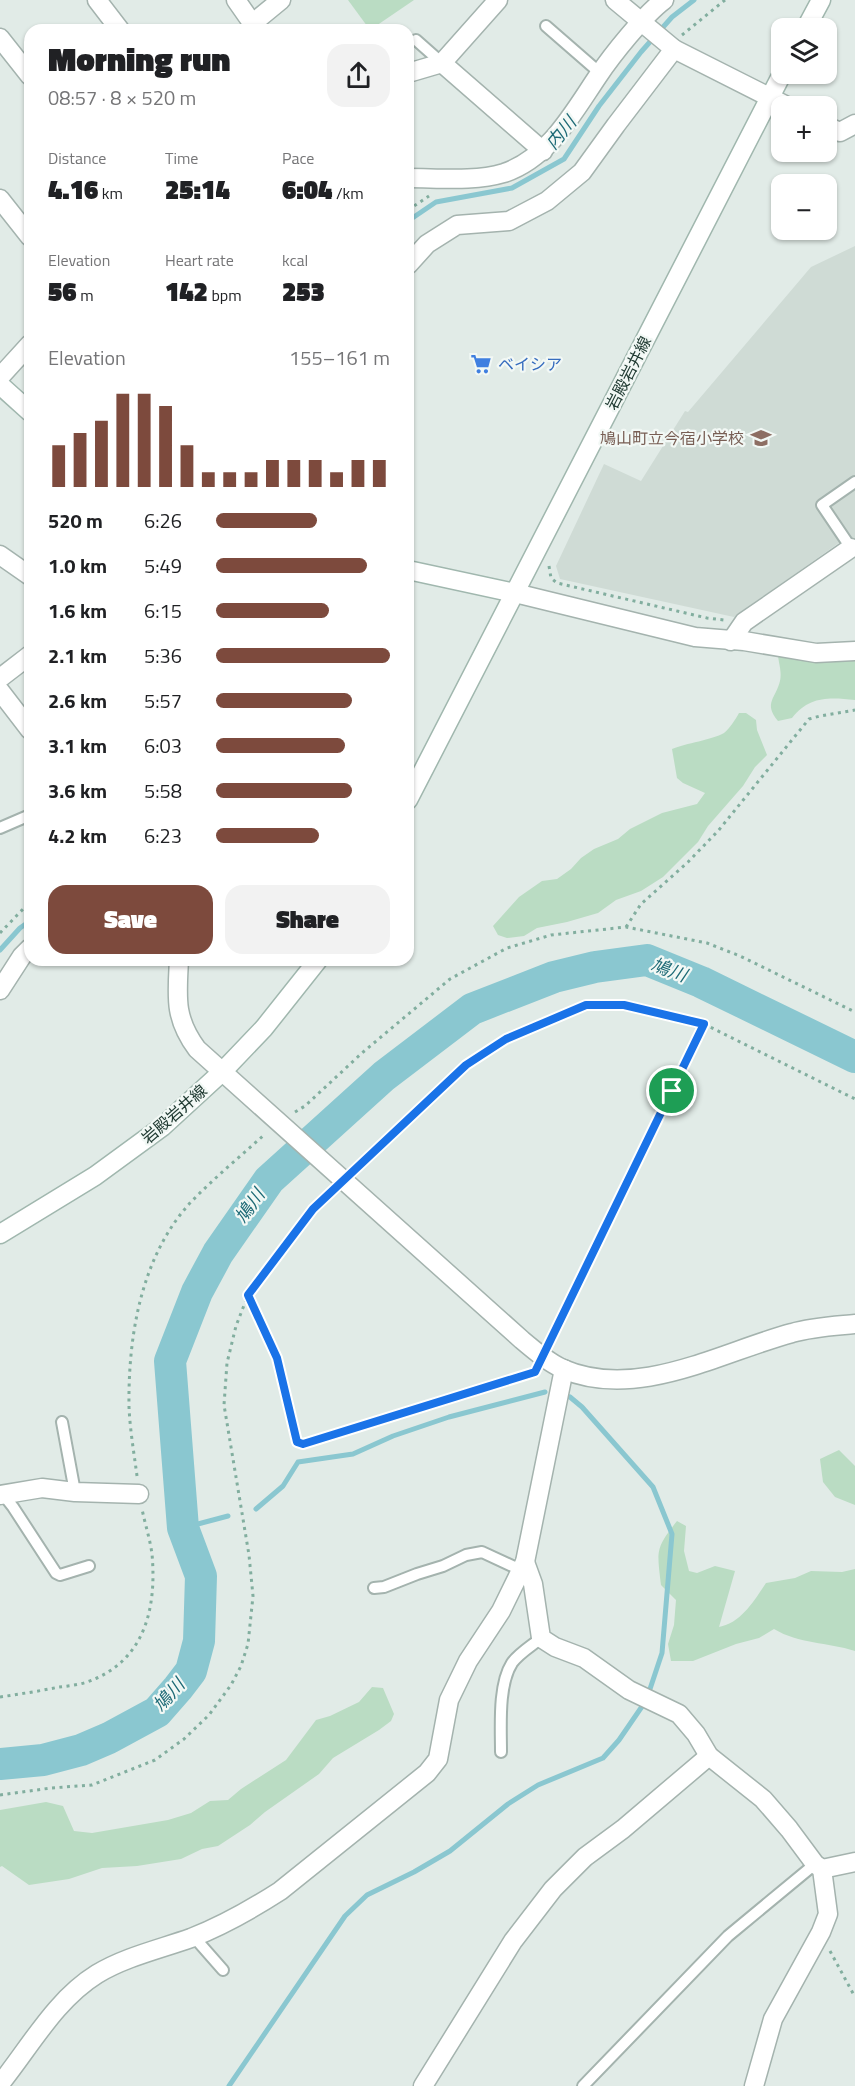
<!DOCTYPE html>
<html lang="en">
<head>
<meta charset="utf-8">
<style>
  body { margin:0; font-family:"Titillium Web","Noto Sans JP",sans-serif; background:#f2f2f2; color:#202124; height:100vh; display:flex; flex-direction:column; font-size:22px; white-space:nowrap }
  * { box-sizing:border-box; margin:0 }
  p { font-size:20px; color:#757577 }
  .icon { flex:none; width:33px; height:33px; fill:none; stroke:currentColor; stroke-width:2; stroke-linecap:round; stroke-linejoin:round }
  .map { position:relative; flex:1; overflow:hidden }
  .panel { position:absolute; left:24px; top:24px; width:390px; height:942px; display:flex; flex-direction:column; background:#fff; border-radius:18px; box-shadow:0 2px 4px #0004 }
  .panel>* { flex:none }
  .fabs { position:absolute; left:771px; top:18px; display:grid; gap:12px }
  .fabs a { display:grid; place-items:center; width:66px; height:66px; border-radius:12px; background:#fff; box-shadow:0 2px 4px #0004; font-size:30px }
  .pin { position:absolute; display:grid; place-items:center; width:51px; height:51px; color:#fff; margin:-26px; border:3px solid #fff; border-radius:50%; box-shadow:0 2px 6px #0007 }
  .round { display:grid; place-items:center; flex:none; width:63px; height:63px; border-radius:18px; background:#f2f2f2 }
  .overview { display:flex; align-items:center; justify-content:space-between; height:102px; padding:0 24px }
  h1 { font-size:33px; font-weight:800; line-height:45px }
  .figures { display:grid; grid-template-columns:repeat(3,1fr); gap:9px; height:102px; padding:6px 24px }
  .figures div { display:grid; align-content:center }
  .figures b { font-size:26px; font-weight:800 }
  .figures small { font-size:16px; font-weight:400 }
  .figures p { font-size:16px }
  .chart { height:168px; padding:12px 24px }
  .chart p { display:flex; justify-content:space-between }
  .chart svg { width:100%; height:108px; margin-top:6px; stroke:#7d4a3d; stroke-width:6 }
  .primary-button { display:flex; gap:12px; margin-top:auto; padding:12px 24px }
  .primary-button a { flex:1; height:69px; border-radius:18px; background:#7d4a3d; color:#fff; font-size:24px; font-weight:800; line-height:69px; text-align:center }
  .primary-button a+a { background:#f2f2f2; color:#202124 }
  ul { padding:0 24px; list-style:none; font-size:20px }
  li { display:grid; grid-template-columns:96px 72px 1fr; align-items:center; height:45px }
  li i { height:15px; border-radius:8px; background:#7d4a3d }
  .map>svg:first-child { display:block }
  .built { fill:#cfdbd5 }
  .green { fill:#badcc3 }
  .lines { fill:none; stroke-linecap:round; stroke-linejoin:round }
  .stream { stroke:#8ac7d0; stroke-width:5 }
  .river { stroke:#8ac7d0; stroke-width:32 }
  .lane-casing { stroke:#a4b3ae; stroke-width:14 }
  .street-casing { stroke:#a4b3ae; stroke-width:21 }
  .secondary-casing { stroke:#a0b7ae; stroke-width:21 }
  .path { stroke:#82ae9f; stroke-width:3; stroke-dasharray:3 4.5; stroke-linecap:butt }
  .lane { stroke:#fff; stroke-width:10 }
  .street { stroke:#fff; stroke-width:18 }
  .secondary { stroke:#fff; stroke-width:18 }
  .route-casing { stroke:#fff; stroke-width:12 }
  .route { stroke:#1a73e8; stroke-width:8 }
  .labels { text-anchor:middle; stroke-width:4.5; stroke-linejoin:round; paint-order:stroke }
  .shop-label { font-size:16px; fill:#366cbe; stroke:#f2f8f5; text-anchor:start }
  .street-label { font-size:16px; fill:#223c34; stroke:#f2f8f5 }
  .education-label { font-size:16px; fill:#785e54; stroke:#f2f8f5; text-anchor:end }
  .water-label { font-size:18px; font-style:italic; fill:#1d6a76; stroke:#f2f8f5 }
</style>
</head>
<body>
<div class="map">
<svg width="855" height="2086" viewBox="0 0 855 2086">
  <rect width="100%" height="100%" fill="#e1ebe7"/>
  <path class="built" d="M855 246V556L843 540 734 617 560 579 556 566 604 464 641 481 685 411 688 412 811 267Z"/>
  <g class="green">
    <path d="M348 0H414L370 30Z"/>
    <path d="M778 656 855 659V700C829 697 809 696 792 718L778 721C763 703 776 698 780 681 782 673 779 664 778 656Z"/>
    <path d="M739 713H746L756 720 757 730 767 755 755 767 743 786 708 826 698 842 663 877 641 891 616 900 598 913 567 922 537 928 524 936 507 938 498 935 493 926 519 897 542 881 557 879 571 869 581 858 594 849 618 839 630 829 662 813 697 804 705 793 683 783 677 778 672 749C686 743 712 740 724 733 730 728 735 720 739 713Z"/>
    <path d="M839 1450 855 1466V1505L835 1497 823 1482 820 1459Z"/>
    <path d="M677 1521 686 1526 684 1551 689 1571 697 1573 715 1566 735 1571 719 1627C741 1623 754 1601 766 1583L795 1578 811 1571 842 1572 855 1569V1651C827 1642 799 1644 774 1629L759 1638 736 1644 693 1661H671L668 1644 674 1625 676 1600 661 1585C657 1550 655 1549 677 1521Z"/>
    <path d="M372 1687 383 1688 394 1714 391 1721 379 1730 333 1758 319 1774 265 1812 250 1825 218 1846 202 1849 181 1859 137 1866 102 1868 69 1879 29 1885 2 1866 0 1867V1810L46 1802 63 1806 74 1831 92 1833 168 1820 191 1813 210 1801 228 1800 241 1789 286 1760 316 1720 330 1716 359 1702Z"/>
  </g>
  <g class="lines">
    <g class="stream">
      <path d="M408 221 436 202 512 188 564 159 599 106 641 52 672 17 694 0"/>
      <path d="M0 950 20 928 30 921"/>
      <path d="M570 1397 582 1407 653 1487 672 1534 662 1653 649 1692"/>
      <path d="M256 1509 283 1486 298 1462 353 1454 393 1436 449 1417 545 1392"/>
      <path d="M183 1528 228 1516"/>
      <path d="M229 2086 345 1916 367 1895 414 1872 450 1851 508 1804 538 1785 603 1758 619 1740 643 1705"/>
    </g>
    <path class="river" d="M0 1764 43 1760 81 1750 109 1738 157 1712 178 1688 191 1671 199 1641 201 1576 183 1528 170 1361 197 1292 218 1253 269 1180 384 1076 472 1009 554 977 595 967 647 960 701 982 855 1057"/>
    <g class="lane-casing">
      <g id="lane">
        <path d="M546 26 600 73"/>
        <path d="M416 40 442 63"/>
        <path d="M851 548 822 505 855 482"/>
        <path d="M0 828 30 815"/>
        <path d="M62 1422 75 1492"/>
        <path d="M2 1493 13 1507 56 1573 60 1575 89 1566"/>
        <path d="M374 1588 384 1587 417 1574 443 1566 466 1555 482 1552 521 1570"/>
        <path d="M501 1752C501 1726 498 1685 512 1663 519 1653 533 1645 541 1638"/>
        <path d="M194 1937 223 1970"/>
        <path d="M583 2086 728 1936 815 1864"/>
      </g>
    </g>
    <g class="street-casing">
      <g id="street">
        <path d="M97 0 120 30"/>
        <path d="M236 0 257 30"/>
        <path d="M498 0 442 63 543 151"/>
        <path d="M615 0 674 49 787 106"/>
        <path d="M253 23 281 0"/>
        <path d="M0 38 30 76"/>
        <path d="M408 73 442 63"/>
        <path d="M826 126 840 132 855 124"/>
        <path d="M408 178C439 178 474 182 504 173 549 158 573 113 598 76 612 55 644 15 664 0"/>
        <path d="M0 199 30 237"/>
        <path d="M408 265 427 244 457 225 509 221 547 201 582 172 616 125 674 49"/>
        <path d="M0 377 30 344"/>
        <path d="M0 555 30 576"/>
        <path d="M515 593 695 637 744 641 816 653 855 651"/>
        <path d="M731 641 744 622 851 548"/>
        <path d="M0 678 30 655"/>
        <path d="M0 691 30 730"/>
        <path d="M179 960C177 997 174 1018 197 1049L522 1340C535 1351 548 1362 563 1369 637 1401 721 1352 792 1333 812 1327 834 1326 855 1324"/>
        <path d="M0 990 22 956 30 948"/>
        <path d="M0 1495 42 1488 75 1492 139 1494"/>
        <path d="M525 1562 533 1584 541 1638 555 1647 584 1658 629 1690 679 1714 696 1734 709 1756 763 1799 789 1829 815 1864 822 1869 828 1914 821 1932 773 2019 754 2086"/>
        <path d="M822 1869 855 1862"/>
        <path d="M0 2084C30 2047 55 2000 97 1974 125 1957 160 1949 191 1938 222 1926 252 1909 280 1891L427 1773 438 1759 449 1700 468 1661 501 1611 525 1562 564 1369"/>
        <path d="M423 2086 513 1941 553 1889 585 1857 623 1829 709 1756"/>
      </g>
    </g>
    <g class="secondary-casing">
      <g id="secondary">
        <path d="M806 28 821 0"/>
        <path d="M0 385 30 412"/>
        <path d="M408 570 515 593"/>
        <path d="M408 800 782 74"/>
        <path d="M0 1234 95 1176 162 1127 222 1072 264 1028 318 960"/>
      </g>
    </g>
    <g class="path">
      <path d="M682 35 725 0"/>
      <path d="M408 210 429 196"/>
      <path d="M549 566 551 578 557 583 707 618 724 620"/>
      <path d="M626 927 641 904 688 862 718 831 809 719 820 716 855 710"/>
      <path d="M0 933 23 909 30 906"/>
      <path d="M295 1112 305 1106 362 1053 450 979 507 948 551 935 626 927 707 943 740 956 855 1012"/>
      <path d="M357 1168 466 1065 505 1039 586 1005H624L704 1024 855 1099"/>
      <path d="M248 1296 277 1358 297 1442 303 1444 535 1371"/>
      <path d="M550 1341 704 1024"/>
      <path d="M137 1476C134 1453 130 1430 129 1407 128 1336 141 1256 191 1202 214 1178 241 1156 265 1134"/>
      <path d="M0 1697C20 1694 40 1691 59 1687 68 1686 78 1685 87 1682 144 1662 157 1610 152 1554 150 1539 145 1524 142 1509"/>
      <path d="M0 1795 51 1788 92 1785 155 1760 184 1739 209 1715 231 1685 241 1666 248 1644 253 1596 249 1555 224 1405 227 1363 236 1326 248 1295 313 1209 333 1191"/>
      <path d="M830 1951 855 1997"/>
    </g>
    <use href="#lane" class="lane"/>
    <use href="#street" class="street"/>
    <use href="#secondary" class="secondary"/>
  </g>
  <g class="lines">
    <g class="route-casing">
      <path id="route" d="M586 1005H624L704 1024 535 1372 303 1444 297 1442 277 1358 248 1295 313 1209 466 1065 506 1039Z"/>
    </g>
    <use href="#route" class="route"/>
  </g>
  <defs>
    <g id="supermarket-bare" transform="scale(1.62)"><path d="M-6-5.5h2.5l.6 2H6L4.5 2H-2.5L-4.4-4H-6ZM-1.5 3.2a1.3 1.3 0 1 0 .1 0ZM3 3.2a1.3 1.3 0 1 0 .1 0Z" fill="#3f7fe0" stroke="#f2f8f5" stroke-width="2.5" paint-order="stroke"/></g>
    <g id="school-bare" transform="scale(1.62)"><path d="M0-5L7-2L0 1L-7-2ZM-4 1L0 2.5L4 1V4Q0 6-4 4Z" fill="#8d6e63" stroke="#f2f8f5" stroke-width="2.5" paint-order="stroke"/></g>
  </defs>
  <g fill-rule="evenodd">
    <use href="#supermarket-bare" x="481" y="364"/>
    <use href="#school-bare" x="761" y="438"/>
  </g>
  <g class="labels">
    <g class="shop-label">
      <text x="498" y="370">ベイシア</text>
    </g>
    <g class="street-label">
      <text transform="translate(628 373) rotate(-63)" y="6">岩殿岩井線</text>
      <text transform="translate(174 1114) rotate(-41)" y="6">岩殿岩井線</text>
    </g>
    <g class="education-label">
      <text x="744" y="444">鳩山町立今宿小学校</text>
    </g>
    <g class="water-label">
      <text transform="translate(561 133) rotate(-50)" y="6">内川</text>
      <text transform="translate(669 970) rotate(20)" y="6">鳩川</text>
      <text transform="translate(250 1206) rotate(-55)" y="6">鳩川</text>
      <text transform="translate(169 1695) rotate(-48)" y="6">鳩川</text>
    </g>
  </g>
</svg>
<div class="fabs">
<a><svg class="icon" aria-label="layers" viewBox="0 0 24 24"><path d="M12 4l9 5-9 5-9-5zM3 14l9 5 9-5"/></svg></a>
<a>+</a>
<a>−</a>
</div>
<div class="pin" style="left:672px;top:1091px;background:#1e9e55"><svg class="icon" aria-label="arrive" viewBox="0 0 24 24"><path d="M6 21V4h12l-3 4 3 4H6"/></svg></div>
<section class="panel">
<div class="overview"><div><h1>Morning run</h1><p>08:57 · 8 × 520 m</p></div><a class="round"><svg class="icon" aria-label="share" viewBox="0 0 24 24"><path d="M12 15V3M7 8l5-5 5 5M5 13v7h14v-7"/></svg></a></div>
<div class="figures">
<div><p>Distance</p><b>4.16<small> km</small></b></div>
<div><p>Time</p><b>25:14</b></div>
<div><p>Pace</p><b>6:04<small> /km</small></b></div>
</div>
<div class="figures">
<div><p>Elevation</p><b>56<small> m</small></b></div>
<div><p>Heart rate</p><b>142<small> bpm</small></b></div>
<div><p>kcal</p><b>253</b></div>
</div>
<div class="chart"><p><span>Elevation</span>155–161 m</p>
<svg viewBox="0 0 160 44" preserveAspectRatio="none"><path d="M5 44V27M15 44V22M25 44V17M35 44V6M45 44V6M55 44V11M65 44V27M75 44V38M85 44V38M95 44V38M105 44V33M115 44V33M125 44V33M135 44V38M145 44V33M155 44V33"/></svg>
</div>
<ul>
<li><b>520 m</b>6:26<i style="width:58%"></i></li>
<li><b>1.0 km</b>5:49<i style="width:87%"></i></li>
<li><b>1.6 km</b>6:15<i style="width:65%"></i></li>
<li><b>2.1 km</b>5:36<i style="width:100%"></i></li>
<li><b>2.6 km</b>5:57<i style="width:78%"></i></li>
<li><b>3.1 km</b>6:03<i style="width:74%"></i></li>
<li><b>3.6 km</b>5:58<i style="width:78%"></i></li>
<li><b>4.2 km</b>6:23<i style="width:59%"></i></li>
</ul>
<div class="primary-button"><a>Save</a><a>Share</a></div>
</section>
</div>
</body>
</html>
